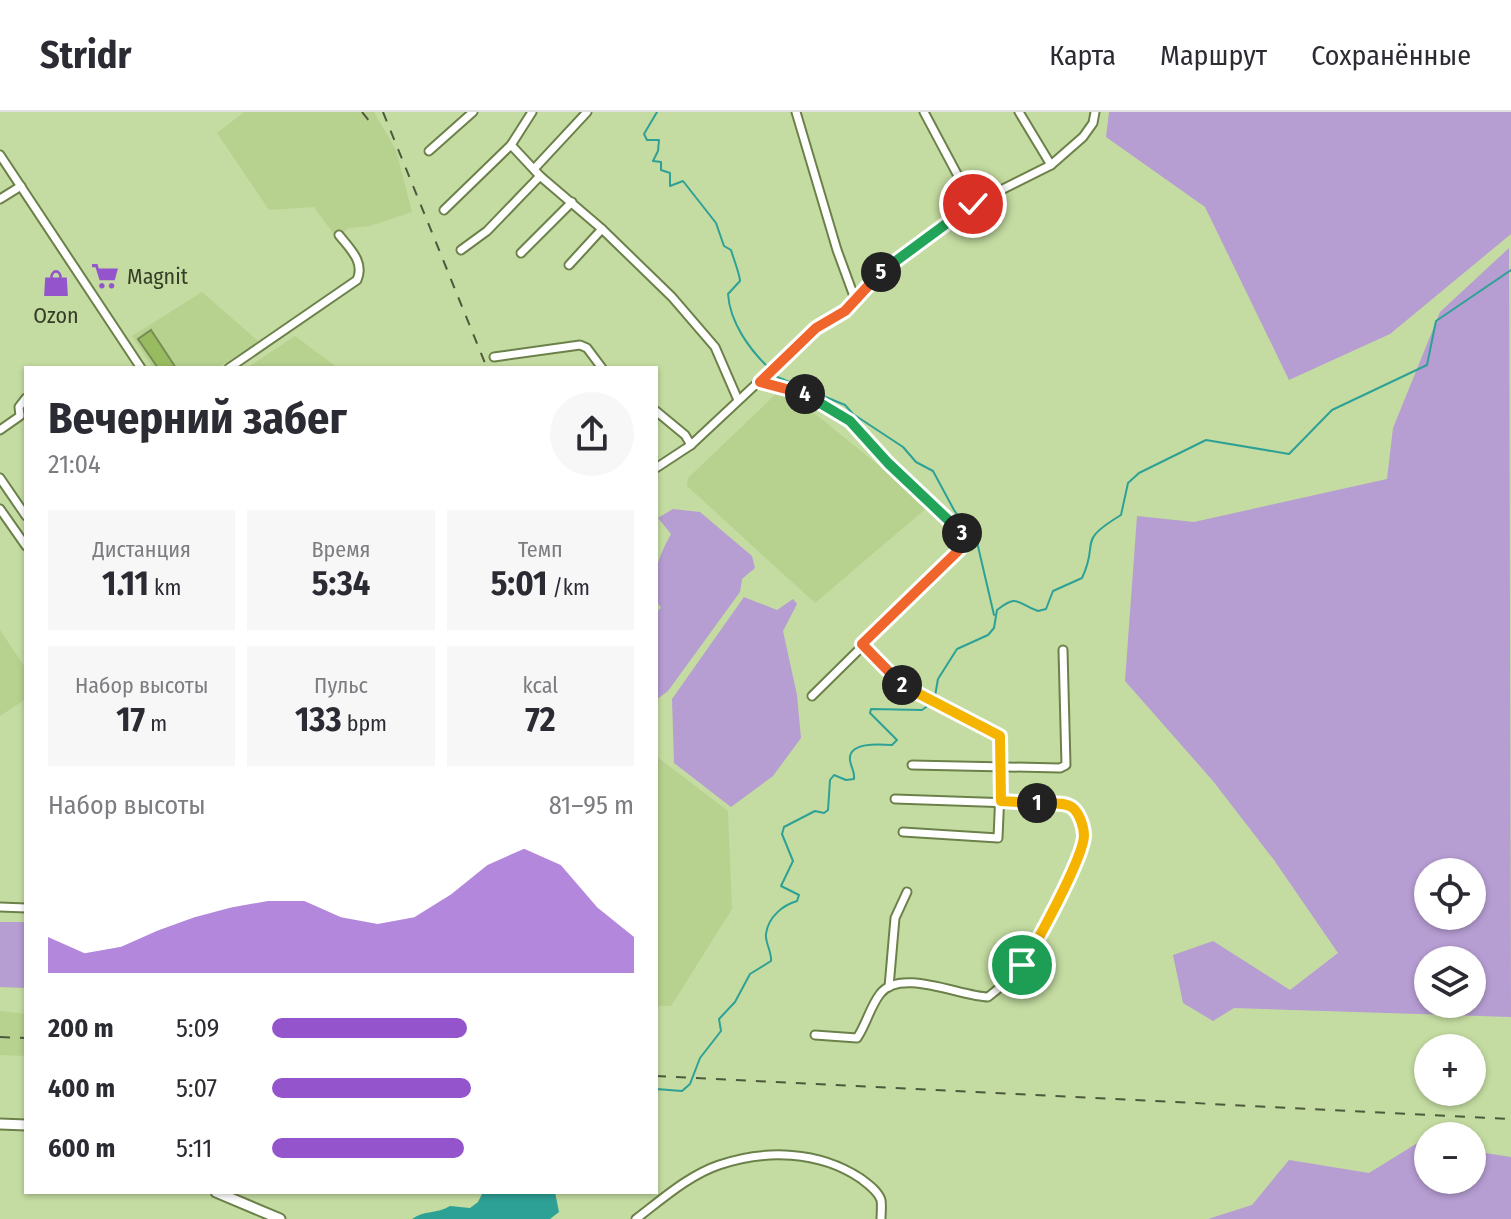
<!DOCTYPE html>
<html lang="ru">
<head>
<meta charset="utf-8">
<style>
  body { margin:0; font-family:"Fira Sans Condensed",sans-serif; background:#f7f7f7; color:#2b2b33; height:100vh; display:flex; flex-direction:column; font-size:30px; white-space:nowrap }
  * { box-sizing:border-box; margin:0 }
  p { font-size:26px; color:#7c7c81 }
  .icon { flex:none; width:44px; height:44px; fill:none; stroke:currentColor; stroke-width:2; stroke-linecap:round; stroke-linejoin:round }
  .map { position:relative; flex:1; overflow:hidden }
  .side { position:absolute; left:24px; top:254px; width:634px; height:828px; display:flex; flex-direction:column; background:#fff; border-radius:0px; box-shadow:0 2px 6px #0004 }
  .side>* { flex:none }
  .controls { position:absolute; left:1414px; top:746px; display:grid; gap:16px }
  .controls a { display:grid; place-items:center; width:72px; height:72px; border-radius:50%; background:#fff; box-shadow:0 2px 6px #0004; font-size:40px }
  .pin { position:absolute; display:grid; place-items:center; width:68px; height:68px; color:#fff; margin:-34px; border:4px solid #fff; border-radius:50%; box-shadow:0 2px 8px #0007 }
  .km { position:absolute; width:40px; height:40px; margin:-20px; border-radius:50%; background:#222; color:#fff; font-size:22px; line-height:40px; text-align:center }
  .round { display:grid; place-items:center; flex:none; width:84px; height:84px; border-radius:42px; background:#f7f7f7 }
  .headline { display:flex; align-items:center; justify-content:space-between; height:136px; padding:0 24px }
  h1 { font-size:44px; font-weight:700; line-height:60px }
  .figures { display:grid; grid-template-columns:repeat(3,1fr); gap:12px; height:136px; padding:8px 24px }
  .figures div { display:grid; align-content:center; border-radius:0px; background:#f7f7f7; text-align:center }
  .figures b { font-size:34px; font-weight:700 }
  .figures small { font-size:22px; font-weight:400 }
  .figures p { font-size:22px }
  .chart { height:224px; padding:16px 24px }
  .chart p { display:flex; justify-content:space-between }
  .chart svg { width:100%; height:144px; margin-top:8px; fill:#9455cc; opacity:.7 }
  ul { padding:0 24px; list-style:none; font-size:26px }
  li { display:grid; grid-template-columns:128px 96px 1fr; align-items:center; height:60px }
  li i { height:20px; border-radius:10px; background:#9455cc }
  header { display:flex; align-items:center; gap:48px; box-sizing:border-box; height:112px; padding:0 40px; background:#fff; border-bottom:2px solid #e1e1e2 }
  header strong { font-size:38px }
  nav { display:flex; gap:44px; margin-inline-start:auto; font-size:28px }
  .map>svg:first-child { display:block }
  .built { fill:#b7d18f }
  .green { fill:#b69dd2; fill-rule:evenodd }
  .water { fill:#2ea196 }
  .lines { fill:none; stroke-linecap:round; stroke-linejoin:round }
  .stream { stroke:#2ea196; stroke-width:2 }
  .building { fill:#99bb5f; stroke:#778c55; stroke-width:2 }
  .street-casing { stroke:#6c814a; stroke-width:11 }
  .secondary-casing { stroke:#6c814a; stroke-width:13 }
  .street { stroke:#fff; stroke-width:7 }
  .secondary { stroke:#fff; stroke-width:9 }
  .rail { stroke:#4d593c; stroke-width:2; stroke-dasharray:10 10; stroke-linecap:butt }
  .split-1-casing { stroke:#fff; stroke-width:16 }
  .split-2-casing { stroke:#fff; stroke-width:16 }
  .split-3-casing { stroke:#fff; stroke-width:16 }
  .split-4-casing { stroke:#fff; stroke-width:16 }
  .split-5-casing { stroke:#fff; stroke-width:16 }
  .split-6-casing { stroke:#fff; stroke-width:16 }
  .split-1 { stroke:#f5b400; stroke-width:10 }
  .split-2 { stroke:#f5b400; stroke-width:10 }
  .split-3 { stroke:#f0652b; stroke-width:10 }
  .split-4 { stroke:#22a559; stroke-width:10 }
  .split-5 { stroke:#f0652b; stroke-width:10 }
  .split-6 { stroke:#22a559; stroke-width:10 }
  .labels { text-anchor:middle; stroke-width:8; stroke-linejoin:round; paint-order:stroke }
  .poi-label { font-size:22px; fill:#353e27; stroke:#c4dca1; text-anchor:start }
</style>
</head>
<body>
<header>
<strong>Stridr</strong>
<nav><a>Карта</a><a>Маршрут</a><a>Сохранённые</a></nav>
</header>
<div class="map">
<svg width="1511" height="1107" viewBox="0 0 1511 1107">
  <rect width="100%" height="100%" fill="#c4dca1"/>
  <g class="built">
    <path d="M244 0H374L396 38 412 100 370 114 349 116 336 125 314 95 269 98 217 21Z"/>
    <path d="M202 180 258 229 218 256H153L132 224Z"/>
    <path d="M295 224 338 256H247Z"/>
    <path d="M778 280 793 284 929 394 815 491 687 374 688 366Z"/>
    <path d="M0 518 26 557V587L0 604Z"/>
    <path d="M656 644 728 699 732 797 671 894H656Z"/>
    <path d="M0 899 26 902V944L0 943Z"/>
  </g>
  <g class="green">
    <path d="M1109 0H1511V122L1390 222 1289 268 1205 95 1106 25Z"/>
    <path d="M1509 136 1511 905 1234 896 1213 909 1183 891 1173 843 1213 829 1290 878 1338 841 1274 748 1213 669 1125 569 1137 404 1194 410 1387 367 1393 316 1440 200ZM1472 760V804H1428V760ZM1428 848H1472V892H1428Z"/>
    <path d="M673 397 700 400 752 444 755 456 742 467 740 480 668 579 656 588V500L661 496C645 474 660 442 671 422L658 406Z"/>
    <path d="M744 485 777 498 793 487 797 492 783 519 797 583 801 626 773 664 731 695 674 651 672 587Z"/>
    <path d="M0 810H26V876L0 875Z"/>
    <path d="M1419 1030 1428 1031V1068H1472V1039L1511 1045V1107H1208L1252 1093 1289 1048 1369 1061Z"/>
  </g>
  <path class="water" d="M483 1080H555L559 1100 550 1107H412C424 1098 437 1102 450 1094L470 1096 478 1090Z"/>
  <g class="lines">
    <g class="stream">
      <path d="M657 0 644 22 647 28H659L658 39 653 49 661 50V58L670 61V74L683 69 716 111 724 134 731 138C733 145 740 163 740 169L728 182C730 211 750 238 769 256"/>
      <path d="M775 264 845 293 853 302 903 335 916 350 933 359 954 398 977 430 994 503"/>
      <path d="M656 977 682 979 690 972 700 946 721 919 719 907 735 890 750 862 771 849C772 840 765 831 766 822 768 805 783 793 797 789L799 783 781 774 793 749 782 722 784 715 815 699 824 701 828 698 830 668 834 663 846 668 854 667C855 659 851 656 850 648 848 630 879 632 892 633L897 628 870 601 871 597 922 598 929 593 935 584 938 567 957 537 988 523 994 516 997 498C1019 481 1017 492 1038 499L1046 497 1053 479 1082 466C1100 428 1075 431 1121 403L1128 371 1139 361 1206 328 1289 342 1332 298 1427 253 1436 209 1511 158"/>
    </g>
  </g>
  <path class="building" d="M151 218 176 256H158L138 227Z"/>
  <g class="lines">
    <g class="street-casing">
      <g id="street">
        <path d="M796 0 837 138 855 187"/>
        <path d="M924 0 973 92"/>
        <path d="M1019 0 1051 53"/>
        <path d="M511 33 540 64 602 117 672 185 715 235 738 288"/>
        <path d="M429 39 473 0"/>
        <path d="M0 43 141 256"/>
        <path d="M534 57 587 0"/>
        <path d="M0 87 21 74"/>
        <path d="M444 98 511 33 532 0"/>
        <path d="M461 138 487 119 540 64"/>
        <path d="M521 141 572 90"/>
        <path d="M569 153 602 117"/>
        <path d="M494 245 580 233 587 236 602 256"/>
        <path d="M229 256 357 168C365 150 350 137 339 123"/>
        <path d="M760 270 809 283 850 309 888 351 964 423 960 437 951 447 812 584"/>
        <path d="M656 299 685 323 691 333"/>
        <path d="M0 318 20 304 19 295 26 286"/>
        <path d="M656 356 691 333 816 216 845 199 888 152 973 92 1051 53 1083 25 1093 11 1095 0"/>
        <path d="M0 366 26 404"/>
        <path d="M0 397 26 434"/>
        <path d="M862 532 900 572 1000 624 1002 633 998 726 903 720"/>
        <path d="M912 653 1060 656 1066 653 1063 538"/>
        <path d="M0 795 26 796"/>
        <path d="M889 875 895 806 907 780"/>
        <path d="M815 923 857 926C866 913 870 895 880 882 900 855 962 885 988 885 1001 875 1014 863 1024 850 1037 833 1083 743 1084 725 1084 712 1078 698 1067 693L895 687"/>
        <path d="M636 1107C661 1088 689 1063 719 1053 766 1037 819 1039 860 1066 868 1072 878 1079 881 1088 882 1094 881 1102 881 1107"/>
      </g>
    </g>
    <g class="secondary-casing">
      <g id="secondary">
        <path d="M0 1012 26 1013"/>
        <path d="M216 1080 280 1107"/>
      </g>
    </g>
    <use href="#street" class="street"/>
    <use href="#secondary" class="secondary"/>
    <g class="rail">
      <path d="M362 0 374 15"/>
      <path d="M383 0 487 256"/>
      <path d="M0 925 26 926"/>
      <path d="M656 964 1511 1007"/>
    </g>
  </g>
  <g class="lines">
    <g class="split-1-casing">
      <path id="split-1" d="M1022 853C1036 833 1083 746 1084 724 1084 716 1080 702 1073 696 1065 689 1047 692 1037 691"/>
    </g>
    <g class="split-2-casing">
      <path id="split-2" d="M902 573 1000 624 1001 689 1037 691"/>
    </g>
    <g class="split-3-casing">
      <path id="split-3" d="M902 573 862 532 960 437 962 421"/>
    </g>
    <g class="split-4-casing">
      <path id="split-4" d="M805 282 850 309 888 351 962 421"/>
    </g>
    <g class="split-5-casing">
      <path id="split-5" d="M805 282 760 270 816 216 845 199 881 160"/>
    </g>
    <g class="split-6-casing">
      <path id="split-6" d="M881 160 973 92"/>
    </g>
    <use href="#split-1" class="split-1"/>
    <use href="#split-2" class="split-2"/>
    <use href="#split-3" class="split-3"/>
    <use href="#split-4" class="split-4"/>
    <use href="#split-5" class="split-5"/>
    <use href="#split-6" class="split-6"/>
  </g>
  <defs>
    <g id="supermarket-bare" transform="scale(2.16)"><path d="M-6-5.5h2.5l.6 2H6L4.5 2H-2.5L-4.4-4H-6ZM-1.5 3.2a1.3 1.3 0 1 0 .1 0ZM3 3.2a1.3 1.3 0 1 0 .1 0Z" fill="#9455cc" stroke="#c4dca1" stroke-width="2.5" paint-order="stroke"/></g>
    <g id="shop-bare" transform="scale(2.16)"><path d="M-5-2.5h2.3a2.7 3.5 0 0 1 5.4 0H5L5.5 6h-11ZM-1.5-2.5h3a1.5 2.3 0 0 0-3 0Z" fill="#9455cc" stroke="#c4dca1" stroke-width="2.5" paint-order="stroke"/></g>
  </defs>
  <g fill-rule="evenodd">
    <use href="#supermarket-bare" x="105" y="164"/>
    <use href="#shop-bare" x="56" y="171"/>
  </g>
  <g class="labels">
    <g class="poi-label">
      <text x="127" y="172">Magnit</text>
      <text x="56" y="211" text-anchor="middle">Ozon</text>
    </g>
  </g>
</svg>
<div class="controls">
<a><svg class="icon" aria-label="locate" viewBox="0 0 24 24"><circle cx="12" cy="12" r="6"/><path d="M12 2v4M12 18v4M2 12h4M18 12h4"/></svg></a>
<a><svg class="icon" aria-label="layers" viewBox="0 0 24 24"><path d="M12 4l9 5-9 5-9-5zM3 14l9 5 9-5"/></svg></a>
<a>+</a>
<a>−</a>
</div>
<div class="pin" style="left:1022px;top:853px;background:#1e9e55"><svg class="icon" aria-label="arrive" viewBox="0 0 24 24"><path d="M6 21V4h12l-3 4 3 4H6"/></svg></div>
<div class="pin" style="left:973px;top:92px;background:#d93025"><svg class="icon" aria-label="check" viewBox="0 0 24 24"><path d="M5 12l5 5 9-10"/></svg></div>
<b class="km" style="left:1037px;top:691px">1</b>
<b class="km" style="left:902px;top:573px">2</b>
<b class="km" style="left:962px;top:421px">3</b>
<b class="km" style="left:805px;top:282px">4</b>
<b class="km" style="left:881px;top:160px">5</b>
<section class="side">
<div class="headline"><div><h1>Вечерний забег</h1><p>21:04</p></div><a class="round"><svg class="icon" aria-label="share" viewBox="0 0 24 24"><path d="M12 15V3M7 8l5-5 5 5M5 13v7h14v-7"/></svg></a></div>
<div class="figures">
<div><p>Дистанция</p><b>1.11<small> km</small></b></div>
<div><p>Время</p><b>5:34</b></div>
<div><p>Темп</p><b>5:01<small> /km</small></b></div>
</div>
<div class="figures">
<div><p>Набор высоты</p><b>17<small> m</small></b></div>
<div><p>Пульс</p><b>133<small> bpm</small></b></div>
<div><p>kcal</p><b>72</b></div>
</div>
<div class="chart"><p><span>Набор высоты</span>81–95 m</p>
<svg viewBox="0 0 160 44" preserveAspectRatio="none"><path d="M0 44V33L10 38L20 36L30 31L40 27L50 24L60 22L70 22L80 27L90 29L100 27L110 20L120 11L130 6L140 11L150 24L160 33V44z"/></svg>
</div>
<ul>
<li><b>200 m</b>5:09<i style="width:54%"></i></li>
<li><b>400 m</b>5:07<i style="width:55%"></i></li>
<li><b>600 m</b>5:11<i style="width:53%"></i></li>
</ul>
</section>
</div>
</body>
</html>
